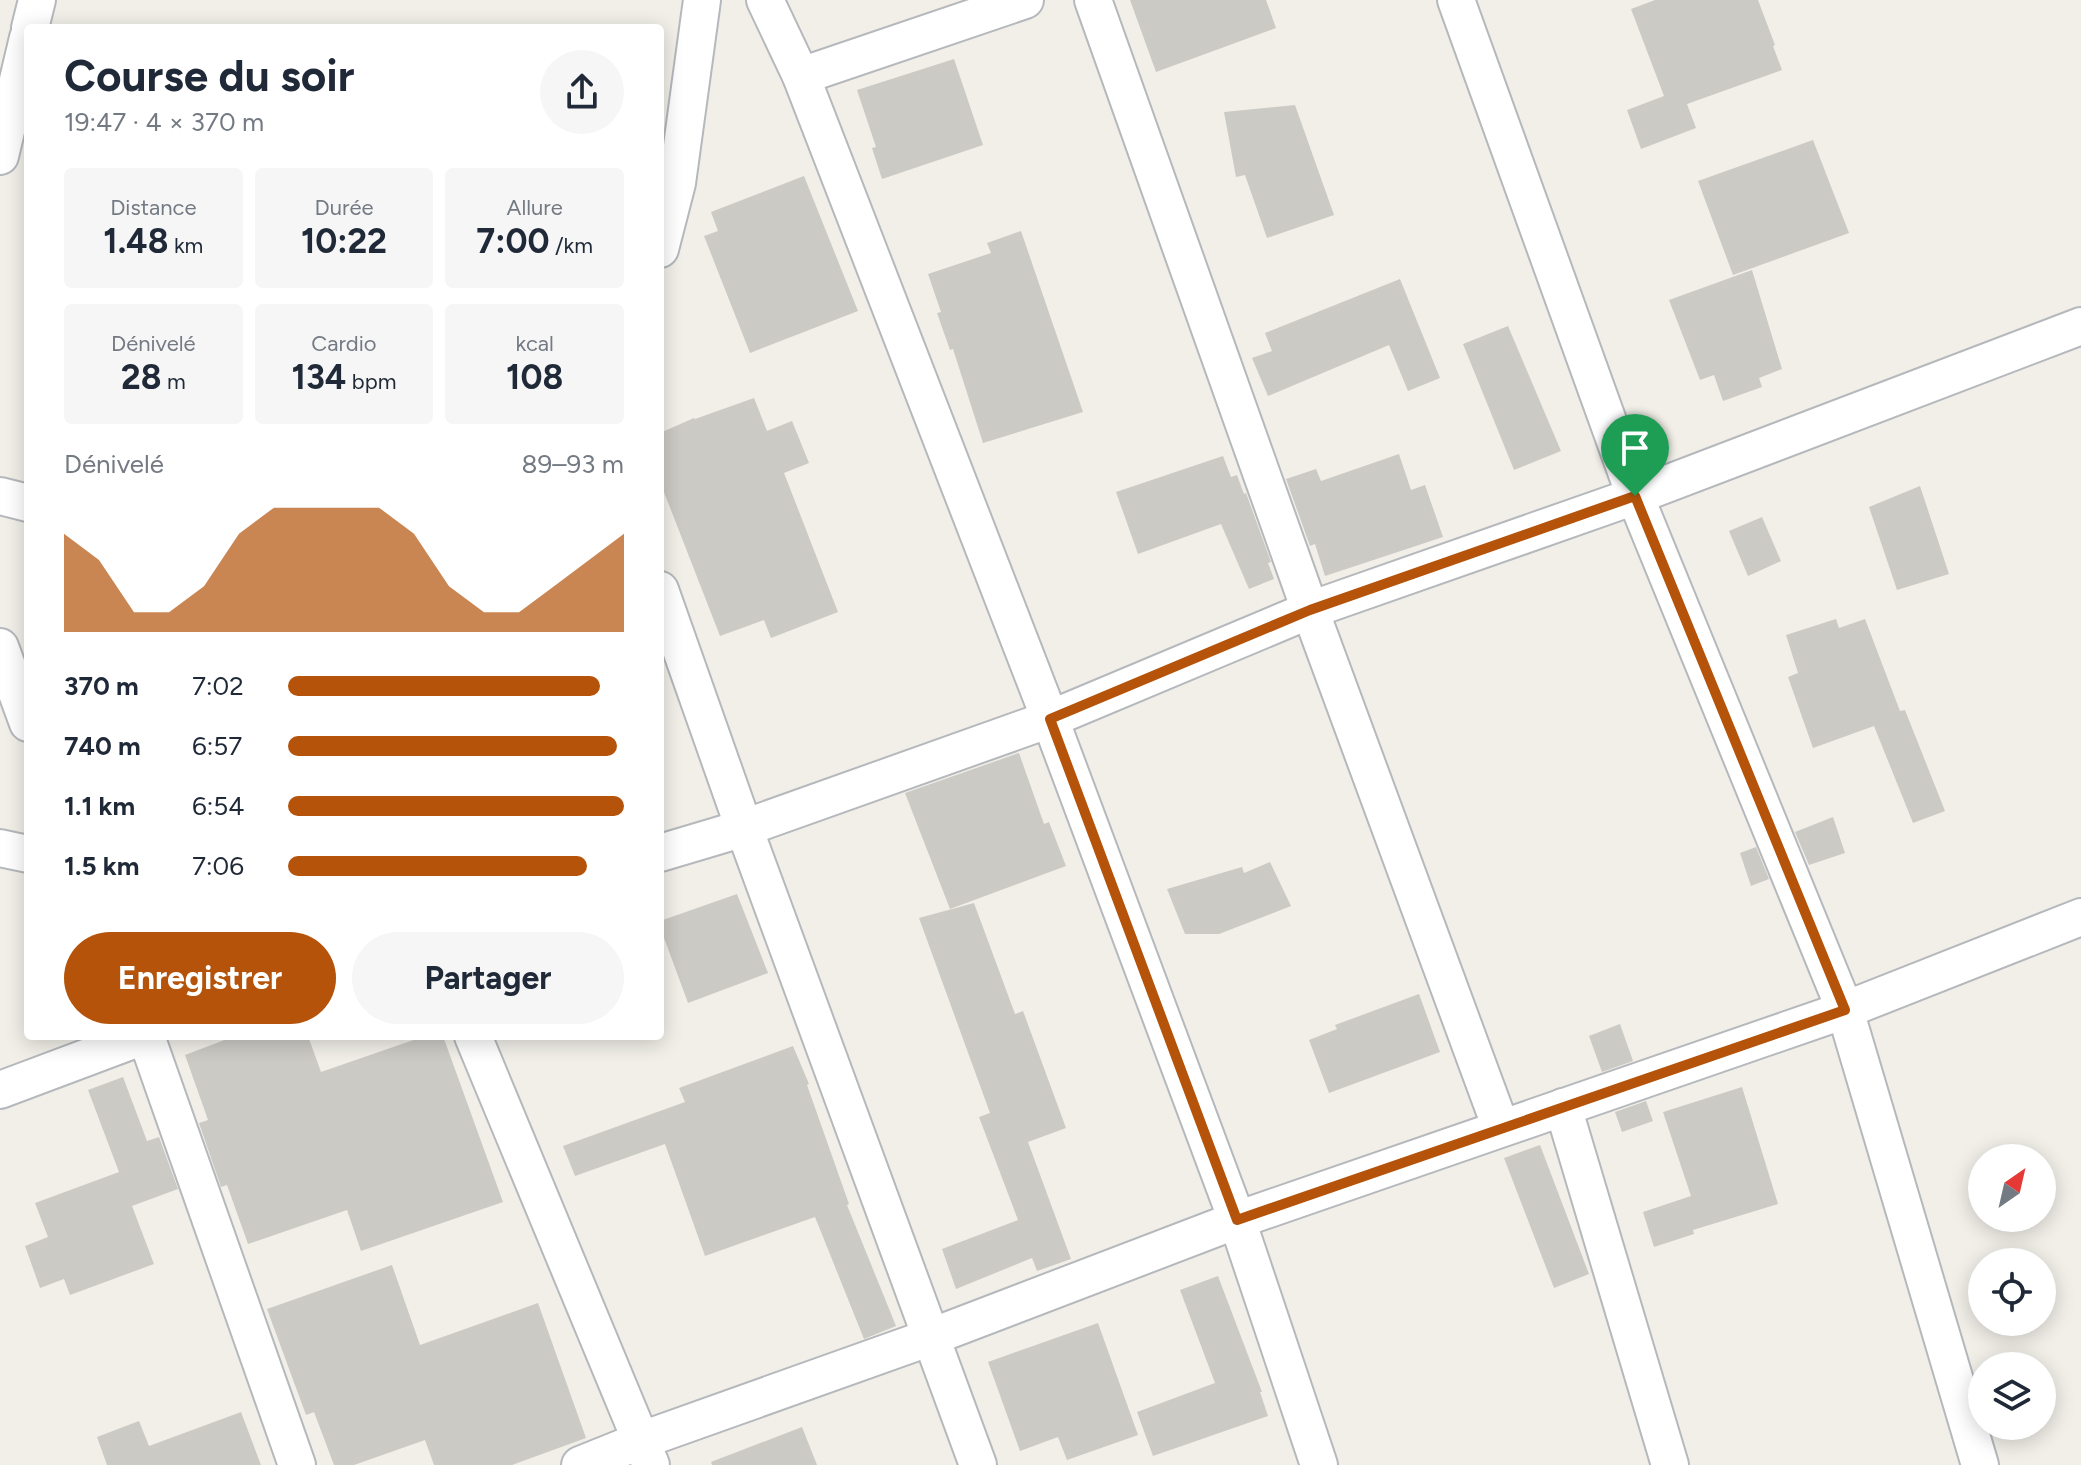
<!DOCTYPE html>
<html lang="fr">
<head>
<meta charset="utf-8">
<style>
  body { margin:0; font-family:Figtree,sans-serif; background:#f6f6f7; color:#1f2937; height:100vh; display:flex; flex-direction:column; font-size:30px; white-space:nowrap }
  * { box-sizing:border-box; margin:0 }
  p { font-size:26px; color:#747a83 }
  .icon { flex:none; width:44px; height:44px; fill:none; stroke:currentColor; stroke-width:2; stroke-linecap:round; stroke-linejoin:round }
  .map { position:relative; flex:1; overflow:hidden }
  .panel { position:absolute; left:24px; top:24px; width:640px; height:1016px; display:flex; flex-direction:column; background:#fff; border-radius:8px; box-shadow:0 4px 20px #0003 }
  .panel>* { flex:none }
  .needle { width:52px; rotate:34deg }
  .buttons { position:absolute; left:1968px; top:1144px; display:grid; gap:16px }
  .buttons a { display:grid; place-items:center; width:88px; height:88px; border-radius:50%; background:#fff; box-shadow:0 4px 20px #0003; font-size:40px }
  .pin { position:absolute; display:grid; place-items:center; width:68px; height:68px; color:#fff; margin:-82px -34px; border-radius:50% 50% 50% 0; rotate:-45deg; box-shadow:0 0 8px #0007 }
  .pin .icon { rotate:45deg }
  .round { display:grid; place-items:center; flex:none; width:84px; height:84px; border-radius:42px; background:#f6f6f7 }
  .head { display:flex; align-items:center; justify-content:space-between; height:136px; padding:0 40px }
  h1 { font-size:44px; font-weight:700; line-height:60px }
  .figures { display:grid; grid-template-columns:repeat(3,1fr); gap:12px; height:136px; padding:8px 40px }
  .figures div { display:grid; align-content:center; border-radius:8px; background:#f6f6f7; text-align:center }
  .figures b { font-size:34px; font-weight:700 }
  .figures small { font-size:22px; font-weight:400 }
  .figures p { font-size:22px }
  .chart { height:224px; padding:16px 40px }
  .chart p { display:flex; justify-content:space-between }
  .chart svg { width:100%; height:144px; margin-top:8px; fill:#b45309; opacity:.7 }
  .button { display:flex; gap:16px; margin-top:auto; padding:16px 40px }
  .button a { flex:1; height:92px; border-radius:48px; background:#b45309; color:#fff; font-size:32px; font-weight:700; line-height:92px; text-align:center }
  .button a+a { background:#f6f6f7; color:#1f2937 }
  ul { padding:0 40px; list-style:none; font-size:26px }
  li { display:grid; grid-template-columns:128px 96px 1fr; align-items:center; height:60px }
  li i { height:20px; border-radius:10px; background:#b45309 }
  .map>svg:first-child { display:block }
  .building { fill:#cccac5 }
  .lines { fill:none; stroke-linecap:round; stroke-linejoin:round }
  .minor-casing { stroke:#b5b8bc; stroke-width:40 }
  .minor { stroke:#fff; stroke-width:36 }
  .route-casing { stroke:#fff; stroke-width:16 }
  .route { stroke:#b45309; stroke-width:10 }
</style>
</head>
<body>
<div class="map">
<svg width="2081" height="1465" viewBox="0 0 2081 1465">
  <rect width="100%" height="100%" fill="#f1efe8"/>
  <g class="building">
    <path d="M1130 0H1266L1276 28 1156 72Z"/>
    <path d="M1655 0H1758L1775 45 1773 46 1782 70 1687 104 1696 128 1641 149 1627 110 1664 96 1631 9Z"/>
    <path d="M954 59 983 145 882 179 872 148 876 147 857 90Z"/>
    <path d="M1295 105 1334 215 1267 238 1245 175 1236 177 1224 112Z"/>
    <path d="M1813 140 1849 233 1733 275 1698 181Z"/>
    <path d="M804 176 858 311 750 353 704 236 718 231 711 212Z"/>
    <path d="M1021 231 1083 412 983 443 953 349 950 350 937 313 941 312 928 274 991 253 987 243Z"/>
    <path d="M1752 270 1782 369 1759 378 1762 387 1723 401 1714 375 1700 380 1669 300Z"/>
    <path d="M1400 279 1440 378 1408 391 1389 345 1268 396 1252 358 1272 351 1265 333Z"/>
    <path d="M1508 326 1561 451 1514 470 1463 344Z"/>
    <path d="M754 398 767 431 792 421 809 463 784 473 838 612 771 638 764 620 720 636 660 482V433L694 418 695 419Z"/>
    <path d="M1399 454 1411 490 1425 485 1443 537 1325 576 1315 544 1310 546 1286 479 1316 469 1321 481Z"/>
    <path d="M1223 456 1231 477 1237 475 1244 494 1246 493 1271 562 1268 563 1274 579 1249 589 1221 524 1138 554 1116 492Z"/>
    <path d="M1920 486 1949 574 1897 590 1869 507Z"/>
    <path d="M1762 517 1781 561 1748 576 1729 531Z"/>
    <path d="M1836 619 1839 628 1865 619 1900 711 1905 710 1945 811 1913 823 1874 726 1813 748 1788 677 1798 673 1786 635Z"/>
    <path d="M1019 753 1044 824 1049 822 1066 866 950 909 905 793Z"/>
    <path d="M1833 817 1845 853 1809 865 1795 832Z"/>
    <path d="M1756 847 1769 879 1751 886 1740 853Z"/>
    <path d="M1270 862 1291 906 1219 934H1185L1167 889 1242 867 1244 873Z"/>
    <path d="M737 894 768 973 688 1003 660 927V921Z"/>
    <path d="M974 903 1015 1014 1023 1011 1066 1128 1028 1142 1071 1259 1037 1271 1032 1258 956 1289 942 1249 1018 1220 979 1117 990 1113 919 918Z"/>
    <path d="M1419 994 1440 1052 1329 1093 1309 1040 1337 1029 1335 1025Z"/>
    <path d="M1620 1024 1633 1061 1602 1072 1589 1036Z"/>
    <path d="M235 1036H308L321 1072 425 1036H443L503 1202 361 1251 347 1210 248 1244 227 1185 221 1187 199 1123 208 1120 185 1055Z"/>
    <path d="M793 1046 809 1084 807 1085 849 1204 847 1205 896 1326 864 1339 815 1217 705 1256 665 1144 575 1176 563 1146 685 1102 679 1088Z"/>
    <path d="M123 1077 147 1141 159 1137 178 1189 132 1206 154 1264 70 1295 64 1279 40 1288 25 1246 48 1237 35 1203 119 1172 88 1090Z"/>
    <path d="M1742 1087 1778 1204 1693 1230 1694 1234 1654 1247 1643 1212 1691 1196 1663 1112Z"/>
    <path d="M1646 1101 1653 1121 1622 1132 1615 1112Z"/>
    <path d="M1540 1145 1589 1274 1554 1288 1504 1158Z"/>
    <path d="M392 1265 420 1345 538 1303 586 1438 512 1465H434L425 1440 354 1465H334L314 1412 306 1415 267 1309Z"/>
    <path d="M1218 1276 1262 1392H1260L1268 1416 1153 1456 1137 1412 1215 1383 1180 1290Z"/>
    <path d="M1098 1323 1138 1435 1067 1460 1058 1437 1020 1451 988 1362Z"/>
    <path d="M241 1412 261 1465H107L97 1437 139 1421 149 1446Z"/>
    <path d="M802 1427 817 1465H712L711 1462Z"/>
  </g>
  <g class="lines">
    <g class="minor-casing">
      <g id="minor">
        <path d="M765 0 801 76 1050 719 1237 1220 1319 1465"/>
        <path d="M1093 0 1310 610 1501 1128"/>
        <path d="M1456 0 1635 496 1845 1010 1980 1465"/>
        <path d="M30 28 37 0"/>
        <path d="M801 76 1025 0"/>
        <path d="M0 156 28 38"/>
        <path d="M660 249 677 183 702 0"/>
        <path d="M0 496 28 503"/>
        <path d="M660 590 744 828 978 1465"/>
        <path d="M0 647 28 723"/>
        <path d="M0 848 28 854"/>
        <path d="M660 853 744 828 1050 719 1310 610 1635 496 2081 326"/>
        <path d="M146 1036 297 1465"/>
        <path d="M473 1036 651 1465"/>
        <path d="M0 1090 144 1036"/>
        <path d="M1563 1107 1670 1465"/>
        <path d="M580 1465 642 1440 931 1337 1237 1220 1845 1010 2081 917"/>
      </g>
    </g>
    <use href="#minor" class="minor"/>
  </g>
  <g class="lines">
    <g class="route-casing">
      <path id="route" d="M1635 496 1845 1010 1237 1220 1050 719 1310 610Z"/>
    </g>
    <use href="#route" class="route"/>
  </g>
</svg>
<div class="buttons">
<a><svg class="needle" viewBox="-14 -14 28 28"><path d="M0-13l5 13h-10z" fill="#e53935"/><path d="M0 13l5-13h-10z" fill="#747a83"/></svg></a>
<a><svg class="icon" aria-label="locate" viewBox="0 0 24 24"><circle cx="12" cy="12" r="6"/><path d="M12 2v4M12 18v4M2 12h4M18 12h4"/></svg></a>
<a><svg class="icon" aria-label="layers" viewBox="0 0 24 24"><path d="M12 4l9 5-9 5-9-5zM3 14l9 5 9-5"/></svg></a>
</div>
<div class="pin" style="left:1635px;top:496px;background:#1e9e55"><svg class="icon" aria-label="arrive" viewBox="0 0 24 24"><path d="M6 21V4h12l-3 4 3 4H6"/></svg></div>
<section class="panel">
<div class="head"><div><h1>Course du soir</h1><p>19:47 · 4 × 370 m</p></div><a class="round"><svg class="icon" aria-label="share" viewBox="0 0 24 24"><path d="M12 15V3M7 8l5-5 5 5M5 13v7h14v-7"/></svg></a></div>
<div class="figures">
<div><p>Distance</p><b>1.48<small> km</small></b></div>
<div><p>Durée</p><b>10:22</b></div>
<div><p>Allure</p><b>7:00<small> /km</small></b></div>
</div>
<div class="figures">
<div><p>Dénivelé</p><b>28<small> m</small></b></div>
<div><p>Cardio</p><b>134<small> bpm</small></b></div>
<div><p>kcal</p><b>108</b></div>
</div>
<div class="chart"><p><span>Dénivelé</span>89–93 m</p>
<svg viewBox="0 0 160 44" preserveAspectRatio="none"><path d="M0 44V14L10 22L20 38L30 38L40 30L50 14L60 6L70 6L80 6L90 6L100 14L110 30L120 38L130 38L140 30L150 22L160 14V44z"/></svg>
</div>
<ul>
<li><b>370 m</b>7:02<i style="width:93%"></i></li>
<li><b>740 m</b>6:57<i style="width:98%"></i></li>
<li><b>1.1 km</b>6:54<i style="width:100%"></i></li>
<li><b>1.5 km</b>7:06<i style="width:89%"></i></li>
</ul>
<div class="button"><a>Enregistrer</a><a>Partager</a></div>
</section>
</div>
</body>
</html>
